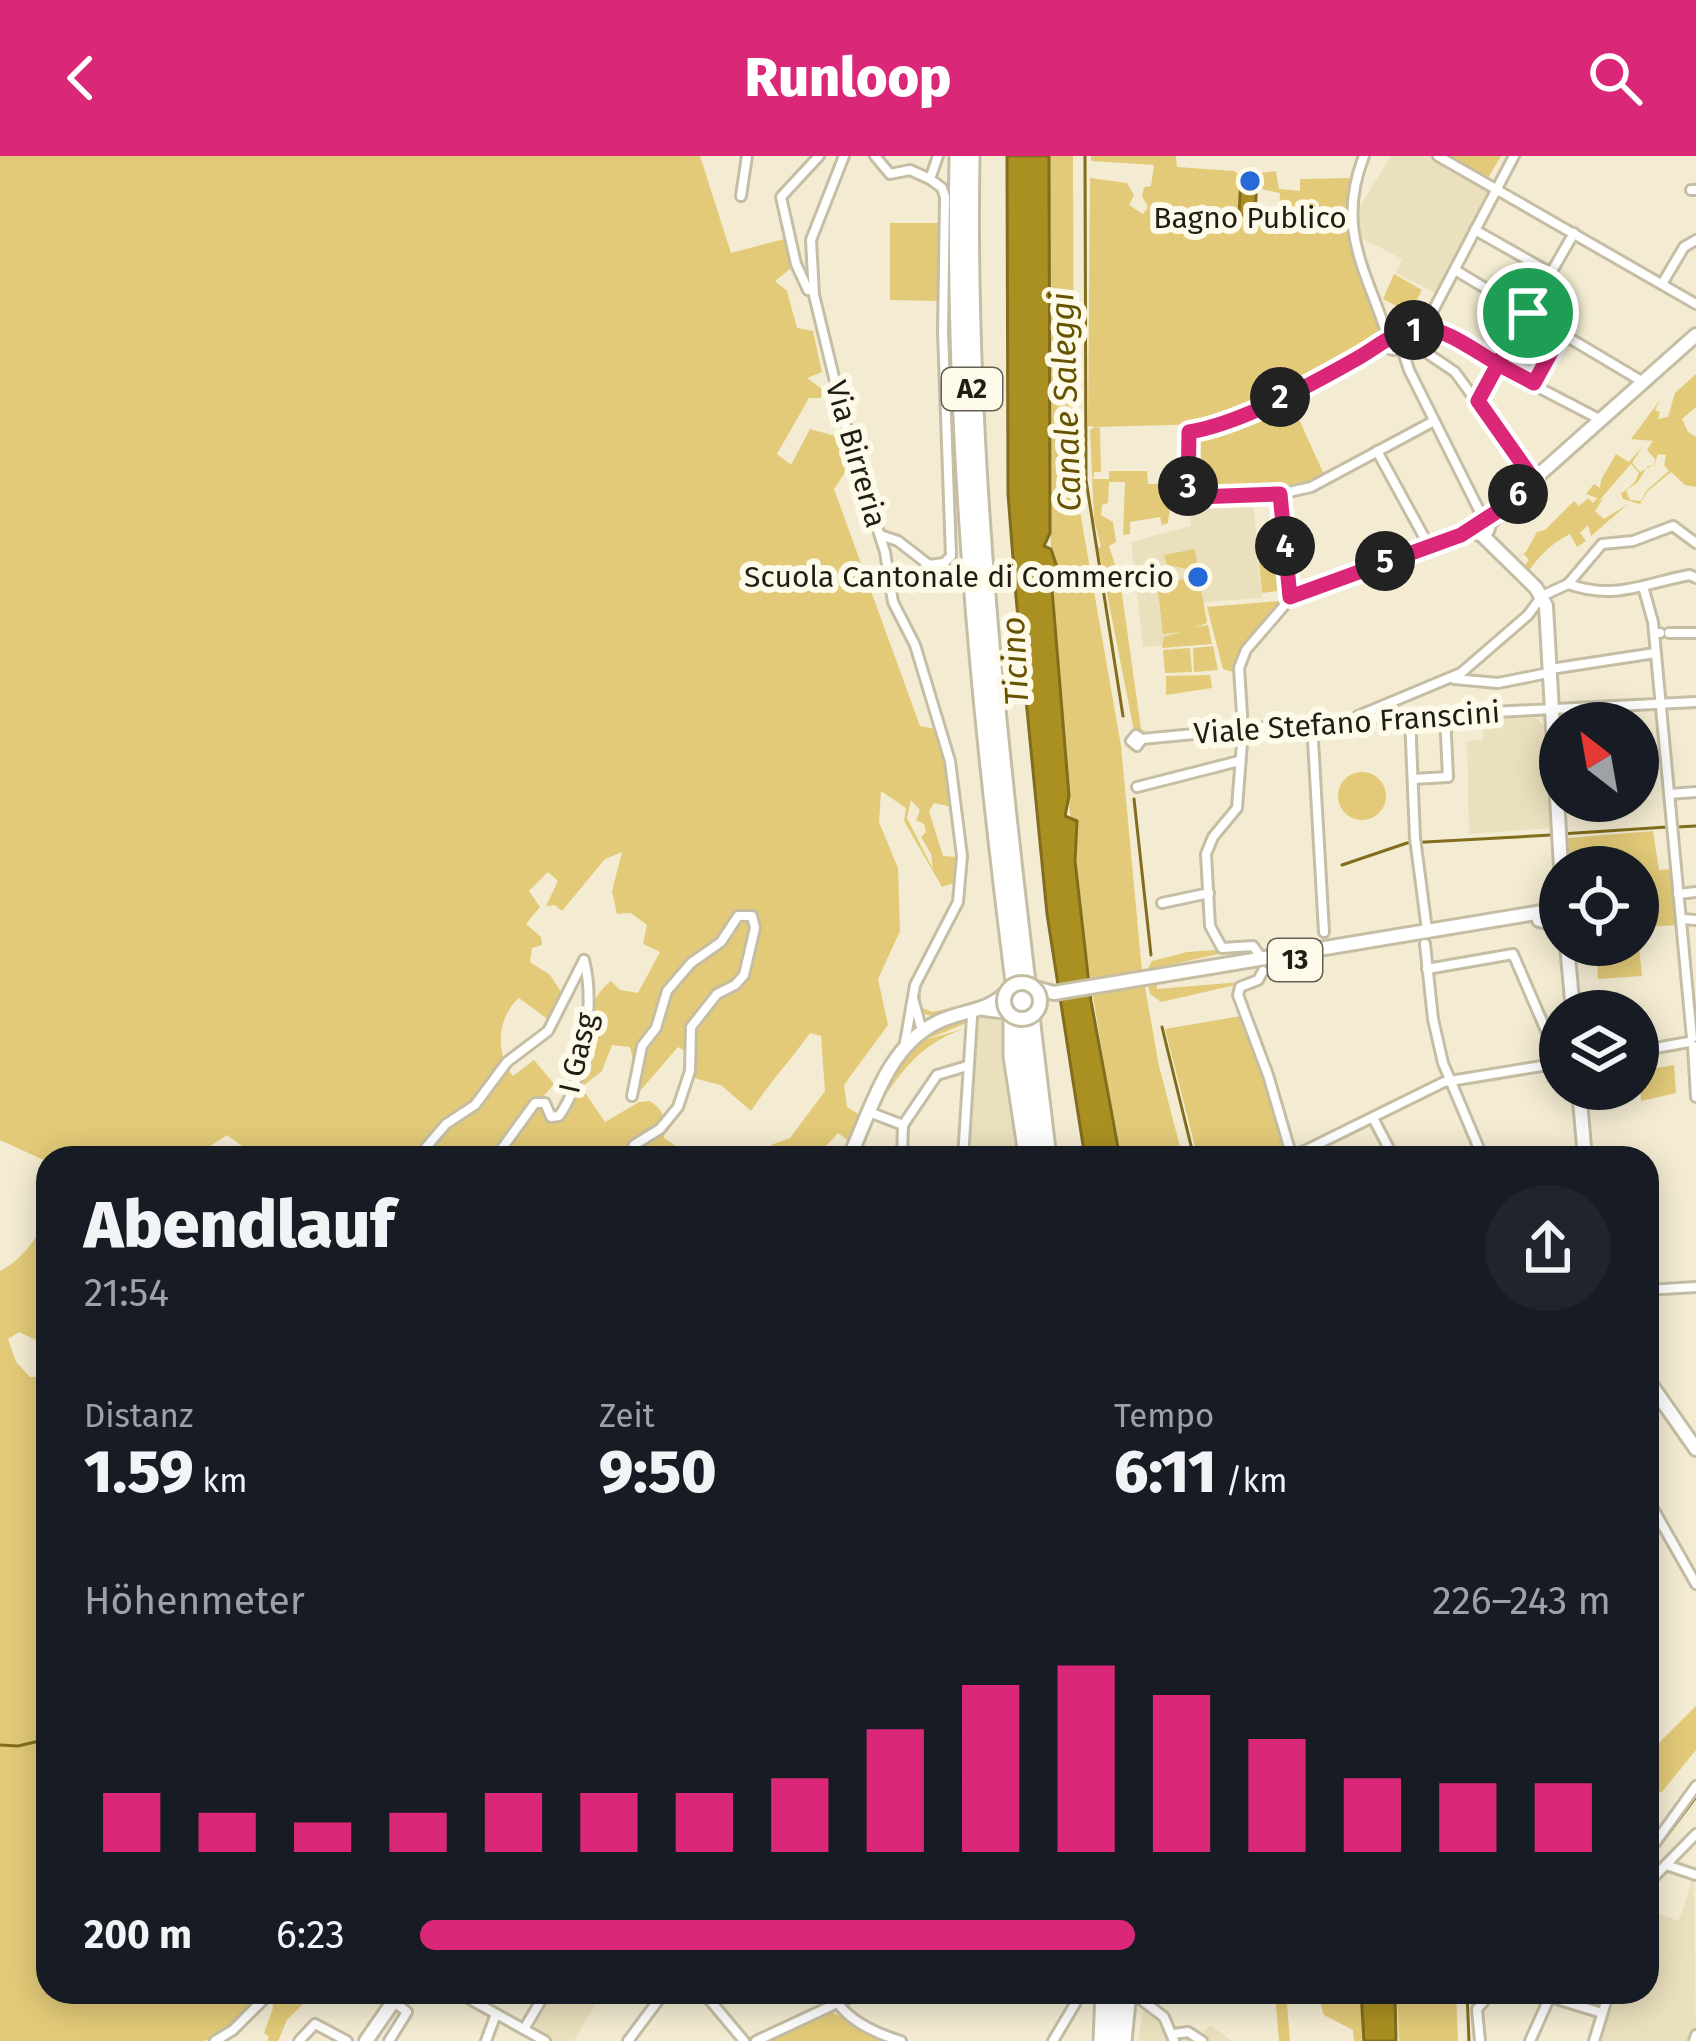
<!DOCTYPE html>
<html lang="de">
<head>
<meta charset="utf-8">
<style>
  body { margin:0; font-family:"Fira Sans",sans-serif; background:#20242c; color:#f1f3f6; height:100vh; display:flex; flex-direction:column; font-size:45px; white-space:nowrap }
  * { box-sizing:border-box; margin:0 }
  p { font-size:39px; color:#9ea1a6 }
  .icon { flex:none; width:66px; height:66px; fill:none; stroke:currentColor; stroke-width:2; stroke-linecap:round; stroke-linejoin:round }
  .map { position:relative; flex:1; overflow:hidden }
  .side { position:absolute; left:36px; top:990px; width:1623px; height:858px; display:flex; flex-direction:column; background:#171b24; border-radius:36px; box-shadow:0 6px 30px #0003 }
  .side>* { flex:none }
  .needle { width:78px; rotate:329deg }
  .controls { position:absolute; left:1539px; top:546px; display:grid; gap:24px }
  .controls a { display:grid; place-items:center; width:120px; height:120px; border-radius:50%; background:#171b24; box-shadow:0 6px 30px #0003; font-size:60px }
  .pin { position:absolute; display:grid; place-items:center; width:102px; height:102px; color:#fff; margin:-51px; border:6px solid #fff; border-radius:50%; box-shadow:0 3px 12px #0007 }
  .km { position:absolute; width:60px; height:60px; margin:-30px; border-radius:50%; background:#222; color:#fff; font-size:33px; line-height:60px; text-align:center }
  .round { display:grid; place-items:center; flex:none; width:126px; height:126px; border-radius:63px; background:#20242c }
  .summary { display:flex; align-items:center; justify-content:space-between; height:204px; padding:0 48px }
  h1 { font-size:66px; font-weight:800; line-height:90px }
  .figures { display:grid; grid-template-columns:repeat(3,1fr); gap:18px; height:204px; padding:12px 48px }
  .figures div { display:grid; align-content:center }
  .figures b { font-size:60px; font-weight:800 }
  .figures small { font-size:33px; font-weight:400 }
  .figures p { font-size:33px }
  .chart { height:336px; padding:24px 48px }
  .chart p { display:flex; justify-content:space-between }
  .chart svg { width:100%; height:216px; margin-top:12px; stroke:#db2777; stroke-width:6 }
  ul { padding:0 48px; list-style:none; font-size:39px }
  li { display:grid; grid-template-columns:192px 144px 1fr; align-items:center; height:90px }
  li i { height:30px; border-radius:15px; background:#db2777 }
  header { display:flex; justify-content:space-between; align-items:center; height:156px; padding:0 48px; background:#db2777; color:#fff; font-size:54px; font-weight:800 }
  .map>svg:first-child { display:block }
  .built { fill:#eae0be }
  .green { fill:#e2ca78; fill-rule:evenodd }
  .water { fill:#aa8f21; stroke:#816d1d; stroke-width:3 }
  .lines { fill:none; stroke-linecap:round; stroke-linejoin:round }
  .stream { stroke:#816d1d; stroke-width:3 }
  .minor-casing { stroke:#c5bea4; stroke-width:14 }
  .major-casing { stroke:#c5bea4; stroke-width:18 }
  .highway-casing { stroke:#c5bea4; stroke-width:21 }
  .minor { stroke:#fff; stroke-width:8 }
  .major { stroke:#fff; stroke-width:12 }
  .highway { stroke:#fff; stroke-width:15 }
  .major-bridge-casing { stroke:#c5bea4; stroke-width:18; stroke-linecap:butt }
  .major-bridge { stroke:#fff; stroke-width:12 }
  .route-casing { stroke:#fff; stroke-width:24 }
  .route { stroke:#db2777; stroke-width:15 }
  .poi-dot { fill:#256ad6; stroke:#fefae9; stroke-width:4.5 }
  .labels { text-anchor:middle; stroke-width:12; stroke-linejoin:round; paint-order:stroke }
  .shield { fill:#fefae9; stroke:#635f53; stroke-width:3 }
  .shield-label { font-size:27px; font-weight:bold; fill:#201d13 }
  .poi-label { font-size:30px; fill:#201d13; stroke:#fefae9 }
  .street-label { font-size:30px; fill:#201d13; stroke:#fefae9 }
  .water-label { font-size:33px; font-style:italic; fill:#665300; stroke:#fefae9 }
</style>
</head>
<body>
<header><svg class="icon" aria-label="back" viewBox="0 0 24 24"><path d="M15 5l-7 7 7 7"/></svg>Runloop<svg class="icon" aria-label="search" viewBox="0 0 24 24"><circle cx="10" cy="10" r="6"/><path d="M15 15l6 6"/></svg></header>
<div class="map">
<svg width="1696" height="1885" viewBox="0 0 1696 1885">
  <rect width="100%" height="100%" fill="#f4ecd2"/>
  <g class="built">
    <path d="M1391 0H1430L1489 32 1437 138 1396 117 1402 103 1358 80 1357 55Z"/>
    <path d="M1194 341 1253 345 1262 442 1204 446 1203 486 1143 491 1131 386 1190 370Z"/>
    <path d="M1533 559 1546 572 1554 672 1469 678 1467 585 1483 584 1484 562Z"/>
    <path d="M995 857 1006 865 1025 1002H963L972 861Z"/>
    <path d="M1694 1718 1696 1885H1594L1609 1836H1647V1773L1654 1756 1679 1765Z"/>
    <path d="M550 1836H587L599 1842 574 1885H553L534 1872 536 1859Z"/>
    <path d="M1144 1850 1160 1862 1200 1880 1210 1869 1232 1885H1138Z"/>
  </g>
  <g class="green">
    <path d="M0 0H700L731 97 788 82 796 108 775 125 787 135 797 172 813 175 822 216 807 222 822 233 821 242H809L777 298 791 309 810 273 843 282 852 306 834 333 920 570 940 574 957 652 934 647 929 655 943 700 957 701V726L942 731 904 665 906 652 881 635 879 666 898 712 900 775 878 823 888 869 844 929 847 951 866 963 855 990 838 977 815 1002 768 1001 771 989 790 982 825 935 821 880 810 877C791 904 769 927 751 955L721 929 689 921V897L678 891 640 935 630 891 612 889 602 915 583 930C578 899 583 845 611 825L620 834 638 837 660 796 643 788 647 769 631 757 617 758 612 735 622 696 605 703 562 755 555 749 546 750 558 725 548 716 529 735 540 751 526 768 541 781 542 789 532 792 530 806 550 819 565 842 553 867 519 842C497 861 495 897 513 920L534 904 554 928 537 948 546 962 556 961 569 943 584 935 605 966 639 946 650 945C666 956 665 964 664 982L676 990 660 1002H239L245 992 227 979 192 1002H48V1006L0 984ZM911 644 920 654 916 664 924 668 926 676 921 681 931 698 933 713 907 662Z"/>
    <path d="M1049 0H1073L1074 321 1121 590 1142 815 1159 910 1183 1002H1122C1081 802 1060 598 1051 394 1046 263 1050 131 1049 0Z"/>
    <path d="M1091 0H1176L1177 11 1234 15 1240 19 1239 62 1279 55 1280 37 1261 33 1260 17 1276 15 1279 33 1300 35V23L1354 22 1351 89 1357 115 1381 174 1377 186 1209 268 1095 271 1100 272 1101 316H1094L1093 323H1109V315H1147L1148 328H1167L1168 345H1171L1168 367 1162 369 1160 361 1130 366V378L1123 379 1125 326H1109L1108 347 1102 349 1101 359 1113 366 1116 386 1109 390 1120 424 1141 573 1146 576 1134 575 1098 392 1101 391 1094 363 1090 274 1095 271 1088 270 1090 22 1127 27 1134 39 1129 49 1143 58 1148 51 1142 40 1144 31 1151 30 1154 9 1091 5Z"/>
    <path d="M1449 0H1501L1488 22Z"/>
    <path d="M890 67H940L939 145 890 144Z"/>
    <path d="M1394 118 1422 134 1410 157 1383 143Z"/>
    <path d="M1696 218V251L1682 263 1688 276 1696 281V331L1685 329 1671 316 1648 335 1640 348 1623 343 1621 338 1635 326 1639 317 1631 308 1597 347 1604 341 1595 355 1604 363 1628 348 1591 380 1588 369 1580 377 1586 385 1577 391 1570 378C1551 388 1539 399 1527 418L1522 412 1529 404 1524 398 1514 404 1526 396 1537 376 1545 374 1574 345 1579 350 1588 342 1593 347 1597 342 1586 338 1594 328 1600 332 1601 324 1616 298 1629 306 1642 291 1632 307 1640 316 1654 309 1655 303 1647 294 1653 285 1631 283 1660 244 1655 254 1660 256 1658 263 1668 261 1675 237ZM1658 298 1666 299 1664 309 1669 315 1647 334 1641 345 1630 344 1626 334 1637 327 1648 310H1654Z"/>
    <path d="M1289 241 1325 321 1300 331 1195 336 1191 278 1216 275Z"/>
    <path d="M1195 393 1198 415 1167 409 1164 399Z"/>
    <path d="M1284 401 1286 434 1262 437 1259 405Z"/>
    <path d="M1199 421 1207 467 1192 472 1208 469 1212 488 1162 492 1164 481 1181 476 1163 478 1157 427Z"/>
    <path d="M1279 445 1282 447 1242 495 1236 517 1223 513 1207 451Z"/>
    <path d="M1213 490 1218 514 1194 516 1193 492Z"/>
    <path d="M1190 492 1192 516 1165 517 1163 494Z"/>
    <path d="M1210 519 1212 532 1166 539V520Z"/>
    <circle cx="1362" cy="640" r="24"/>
    <path d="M1653 675 1659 714 1676 713 1681 769 1638 771V711H1570L1568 682Z"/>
    <path d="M1638 779 1642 820 1598 823 1596 791 1638 789Z"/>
    <path d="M1246 792 1155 812 1157 833 1253 825 1161 846 1150 838 1146 816 1152 805 1187 796Z"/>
    <path d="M920 824 921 851 932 856 967 848 969 866 925 884 966 872C927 885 907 907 885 940 891 902 928 875 964 862L962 850 933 861 920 856 916 843Z"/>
    <path d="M1241 860 1289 1002H1198L1165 873Z"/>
    <path d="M1674 909 1676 937 1641 945 1639 915Z"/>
    <path d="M48 1048V1154L38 1185 19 1176 8 1183 16 1206 30 1221H48V1836H307L310 1841 287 1864 278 1885H267L269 1881 264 1877 273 1852 272 1841 265 1836C245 1855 233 1879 204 1885H0V1115C23 1104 45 1075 48 1048Z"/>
    <path d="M1696 1550V1594L1661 1637 1647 1625V1599Z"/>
    <path d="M1275 1836H1286L1290 1885H1279Z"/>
    <path d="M1350 1836H1361L1364 1885H1354L1353 1874 1324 1859 1318 1840 1351 1848Z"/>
    <path d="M1397 1836H1456L1458 1885H1399Z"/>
    <path d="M830 1855 880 1882 878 1885H767Z"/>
  </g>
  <g class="water">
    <path d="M1007 0H1049L1050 377 1044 390 1051 393 1062 426 1052 433 1069 640 1065 660 1077 665 1075 705 1091 845 1120 1002H1085L1047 758 1016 441 1008 338Z"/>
    <path d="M1241 21 1257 22 1255 60 1239 59Z"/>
    <path d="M1361 1836H1395L1396 1885H1364Z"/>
  </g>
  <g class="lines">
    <g class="stream">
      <path d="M1085 0 1086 324 1123 560"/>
      <path d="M1134 643 1151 799"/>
      <path d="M1677 671 1696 670"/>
      <path d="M1561 678 1667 671"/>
      <path d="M1342 709 1407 687 1551 679"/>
      <path d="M1162 871 1194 1002"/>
      <path d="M0 1589 18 1590 48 1583"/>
      <path d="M1647 1706 1696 1641"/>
      <path d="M1467 1836 1469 1885"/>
      <path d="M1494 1842 1500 1836"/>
    </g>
    <g class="minor-casing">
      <g id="minor">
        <path d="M844 0 811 84 814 139 849 283 885 396 893 446 915 489 950 605 962 700 958 746 915 829 905 887"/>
        <path d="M875 0 890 18 910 14 930 23"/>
        <path d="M1364 0C1335 74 1367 115 1388 182"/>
        <path d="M1438 0 1696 148"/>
        <path d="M1691 34H1696"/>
        <path d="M741 40 747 0"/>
        <path d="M1475 74 1551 117"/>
        <path d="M1455 114 1643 226"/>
        <path d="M1662 128 1684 91 1696 84"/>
        <path d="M808 134 796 108 781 41 819 0"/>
        <path d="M1424 172 1601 264"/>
        <circle cx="1394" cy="186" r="8"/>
        <path d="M1398 179 1424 172 1514 0"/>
        <path d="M1387 183C1345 214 1239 267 1189 276L1188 336 1196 341 1280 338 1311 331 1434 265"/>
        <path d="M1401 189 1409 214 1484 364"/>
        <path d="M1418 191 1455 216 1533 323"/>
        <path d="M1534 227 1562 176"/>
        <path d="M1477 245 1574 77"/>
        <path d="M1377 295 1429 390"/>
        <path d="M1280 338 1290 441"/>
        <path d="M1462 378 1475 368"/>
        <path d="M880 379 898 385 929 409 944 407 951 400 943 176 945 41 942 32 930 23 938 0"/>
        <path d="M1568 428C1616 445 1644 427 1690 419L1696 422"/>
        <path d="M1644 434 1653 466 1692 882"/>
        <path d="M1659 477H1660"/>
        <path d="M1669 477H1696"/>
        <path d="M1557 512 1655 497"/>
        <path d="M1454 523 1498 527 1548 517"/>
        <path d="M1358 560 1461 517 1528 459 1542 440 1568 428 1602 388 1633 385 1673 370 1696 387"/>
        <path d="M1410 561 1415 682 1427 774"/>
        <path d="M1312 567 1324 776"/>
        <path d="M1142 583 1136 579 1131 585 1137 590 1142 583 1351 563 1696 546"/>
        <path d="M1413 623 1448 621 1445 559"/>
        <path d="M1137 631 1239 605"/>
        <path d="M1669 638 1696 636"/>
        <path d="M1678 738 1696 736"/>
        <path d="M1162 747 1209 737"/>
        <path d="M1681 763 1696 764"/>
        <path d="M1425 788 1433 863 1443 907 1483 1002"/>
        <path d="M1258 797 1253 790 1222 792 1210 770 1206 698 1213 681 1237 652 1243 574 1239 512 1246 494 1295 437 1477 376"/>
        <path d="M1427 813 1513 798 1560 907"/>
        <path d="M1263 815 1258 824 1240 831 1238 839 1268 919 1292 1001"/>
        <path d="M913 842 922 875"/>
        <path d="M1693 890 1696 941"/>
        <path d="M1638 895 1689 886"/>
        <path d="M869 956 903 969"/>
        <path d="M1373 962 1394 1002"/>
        <path d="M903 969 937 919 967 910"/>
        <path d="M1292 1001 1444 926 1560 907"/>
        <path d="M417 1002 446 968 475 949 507 906 548 875 584 804"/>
        <path d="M495 1002 535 947H545L551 961 559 960C585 924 595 845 584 804"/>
        <path d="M629 1002 634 989 660 973 678 951 690 915 691 871 717 838 735 829 744 819 755 772 752 760H738L721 786 691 807 667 835 656 872 642 890 632 940"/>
        <path d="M902 1002 903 969"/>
        <path d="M963 1002 972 861"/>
        <path d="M1647 1134 1696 1131"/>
        <path d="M1647 1342 1696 1428"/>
        <path d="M1647 1698 1696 1630"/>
        <path d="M1669 1710 1696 1719"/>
        <path d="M1647 1728 1696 1678"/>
        <path d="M457 1836 545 1885"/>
        <path d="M703 1836 744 1885"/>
        <path d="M831 1836C843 1862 874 1877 901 1885"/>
        <path d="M1131 1836 1164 1861 1174 1885"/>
        <path d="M1550 1841 1602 1857"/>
        <path d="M524 1873 546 1836"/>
        <path d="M1173 1878 1188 1876 1202 1885"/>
        <path d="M215 1885 233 1874 271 1836"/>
        <path d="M299 1885 315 1868 347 1885"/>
        <path d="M389 1885 407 1856 393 1845"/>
        <path d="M486 1885 496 1858"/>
        <path d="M628 1885 660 1842"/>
        <path d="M756 1885 861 1836"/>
        <path d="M1053 1885 1082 1836"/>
        <path d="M1480 1885 1477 1853 1492 1836"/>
        <path d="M1530 1885 1552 1836"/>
        <path d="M1594 1885 1609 1836"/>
        <path d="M1694 1885 1696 1879"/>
      </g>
    </g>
    <g class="major-casing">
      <g id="major">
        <circle cx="1481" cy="371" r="7"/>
        <path d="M1488 369 1505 349 1696 179"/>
        <path d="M1480 377 1536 432 1546 450 1561 711"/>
        <path d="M1539 764 1560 769"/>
        <path d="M1567 789 1573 855"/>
        <path d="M1035 832 1054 837 1560 753"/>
        <path d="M984 853 1008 856"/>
        <path d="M1579 933 1585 1002"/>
        <path d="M849 1002C871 955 886 892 936 867 958 855 988 856 1006 837"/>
        <path d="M1647 1223 1696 1293"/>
        <path d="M366 1885 400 1836"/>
      </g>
    </g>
    <g class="highway-casing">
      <g id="highway">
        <path d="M958 0C952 336 992 670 1037 1002"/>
        <path d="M971 0C965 337 1008 668 1048 1002"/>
        <path d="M1012 867V900L1026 992"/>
        <path d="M1102 1885 1104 1836"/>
        <path d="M1114 1885 1116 1836"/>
        <path d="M1123 1885 1128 1836"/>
      </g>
    </g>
    <use href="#minor" class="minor"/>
    <use href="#major" class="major"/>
    <use href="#highway" class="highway"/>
    <g class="major-bridge-casing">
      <circle id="major-bridge" cx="1022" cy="845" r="18"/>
    </g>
    <use href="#major-bridge" class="major-bridge"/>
  </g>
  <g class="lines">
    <g class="route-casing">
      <path id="route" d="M1528 157 1498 208C1478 197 1447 173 1423 172 1398 172 1379 190 1358 202 1312 228 1240 268 1189 276L1188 336 1196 341 1280 338 1290 441 1461 379 1498 355 1533 323 1478 245 1498 208 1534 227 1562 176 1528 157"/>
    </g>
    <use href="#route" class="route"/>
  </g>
  <g class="poi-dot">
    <circle cx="1250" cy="25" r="12"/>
    <circle cx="1198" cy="421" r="12"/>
  </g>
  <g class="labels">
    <g class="shield">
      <rect x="942" y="212" width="60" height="42" rx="9"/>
      <rect x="1268" y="783" width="54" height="42" rx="9"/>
    </g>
    <g class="shield-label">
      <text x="972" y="242">A2</text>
      <text x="1295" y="813">13</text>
    </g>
    <g class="poi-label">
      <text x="1250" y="72">Bagno Publico</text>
      <text x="1174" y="431" text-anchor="end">Scuola Cantonale di Commercio</text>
    </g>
    <g class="street-label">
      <text transform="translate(856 298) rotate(74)" y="10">Via Birreria</text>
      <text transform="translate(1347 567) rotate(-4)" y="10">Viale Stefano Franscini</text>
      <text transform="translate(578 897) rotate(-77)" y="10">I Gasg</text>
    </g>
    <g class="water-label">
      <text transform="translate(1065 246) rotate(-92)" y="12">Canale Saleggi</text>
      <text transform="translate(1014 505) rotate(-93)" y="12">Ticino</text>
    </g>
  </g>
</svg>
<div class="controls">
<a><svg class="needle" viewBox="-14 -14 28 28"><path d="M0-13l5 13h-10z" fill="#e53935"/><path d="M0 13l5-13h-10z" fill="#9ea1a6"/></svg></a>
<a><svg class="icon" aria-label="locate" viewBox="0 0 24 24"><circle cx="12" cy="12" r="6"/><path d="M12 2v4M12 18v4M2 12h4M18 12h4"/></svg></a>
<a><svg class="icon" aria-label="layers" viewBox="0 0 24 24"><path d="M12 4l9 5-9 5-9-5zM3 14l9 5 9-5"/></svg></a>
</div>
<div class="pin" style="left:1528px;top:157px;background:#1e9e55"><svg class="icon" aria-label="arrive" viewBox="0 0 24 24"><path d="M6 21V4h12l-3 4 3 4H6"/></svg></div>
<b class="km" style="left:1414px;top:174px">1</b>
<b class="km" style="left:1280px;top:241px">2</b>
<b class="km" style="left:1188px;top:330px">3</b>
<b class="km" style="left:1285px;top:390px">4</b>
<b class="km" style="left:1385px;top:405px">5</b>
<b class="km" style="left:1518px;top:338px">6</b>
<section class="side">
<div class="summary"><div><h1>Abendlauf</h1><p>21:54</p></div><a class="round"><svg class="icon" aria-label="share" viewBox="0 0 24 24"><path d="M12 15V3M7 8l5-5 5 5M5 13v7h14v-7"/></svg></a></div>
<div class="figures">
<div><p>Distanz</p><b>1.59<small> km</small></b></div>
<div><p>Zeit</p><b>9:50</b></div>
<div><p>Tempo</p><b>6:11<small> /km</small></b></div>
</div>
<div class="chart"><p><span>Höhenmeter</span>226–243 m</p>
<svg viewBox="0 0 160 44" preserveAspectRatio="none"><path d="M5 44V32M15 44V36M25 44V38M35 44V36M45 44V32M55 44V32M65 44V32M75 44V29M85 44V19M95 44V10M105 44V6M115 44V12M125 44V21M135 44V29M145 44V30M155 44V30"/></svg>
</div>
<ul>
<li><b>200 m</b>6:23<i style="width:60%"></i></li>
</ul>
</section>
</div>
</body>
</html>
